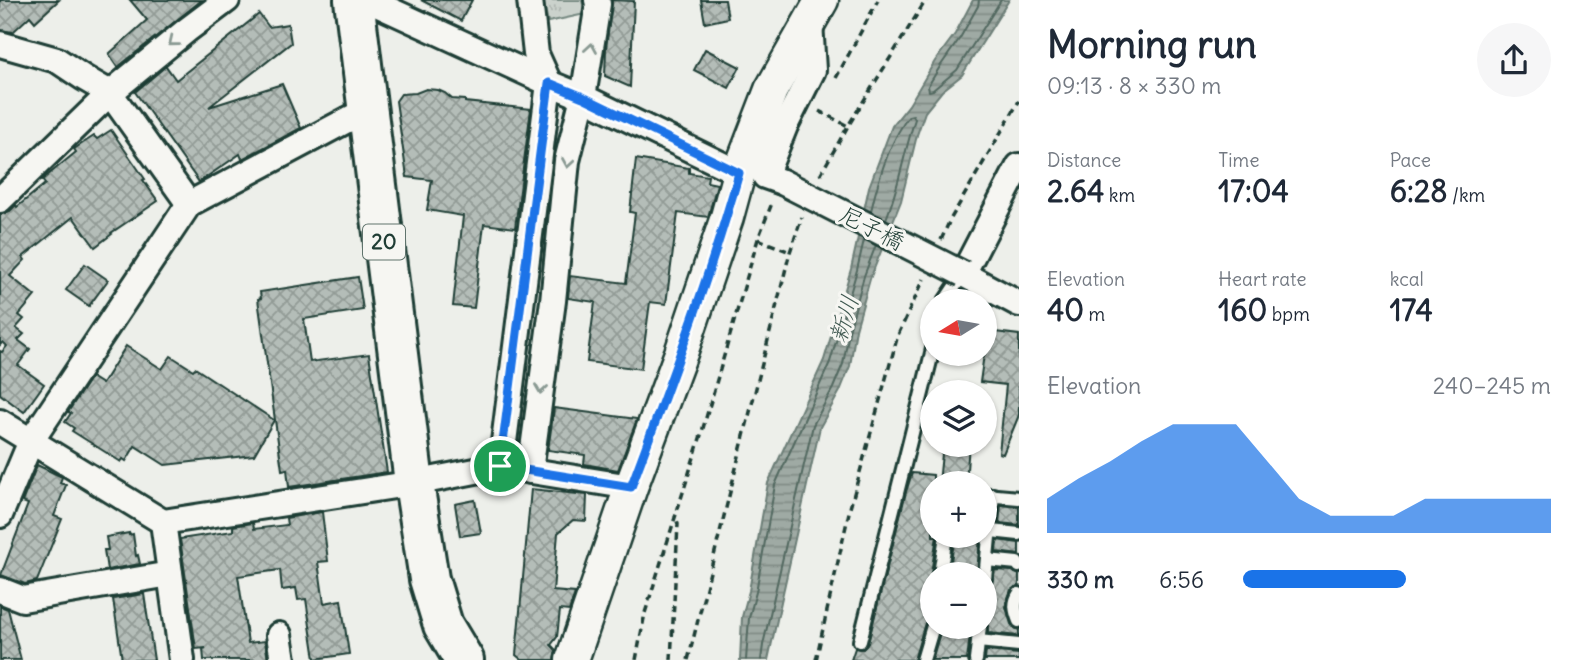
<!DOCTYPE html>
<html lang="en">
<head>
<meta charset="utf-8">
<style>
  body { margin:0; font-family:Delius,"Klee One",sans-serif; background:#f6f6f7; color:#1f2937; height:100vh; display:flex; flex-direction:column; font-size:26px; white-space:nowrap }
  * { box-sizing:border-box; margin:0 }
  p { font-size:23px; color:#747a83 }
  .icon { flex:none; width:38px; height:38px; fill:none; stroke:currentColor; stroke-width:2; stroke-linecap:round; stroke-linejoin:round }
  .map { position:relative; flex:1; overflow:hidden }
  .side { display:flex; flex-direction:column; background:#fff; width:560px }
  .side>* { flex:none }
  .needle { width:46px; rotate:259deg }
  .controls { position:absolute; left:920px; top:289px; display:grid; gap:14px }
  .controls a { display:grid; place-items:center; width:77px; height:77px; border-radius:50%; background:#fff; box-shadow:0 2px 5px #0004; font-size:35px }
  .pin { position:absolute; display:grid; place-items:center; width:60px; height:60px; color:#fff; margin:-30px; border:4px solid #fff; border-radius:50%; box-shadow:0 2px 7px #0007 }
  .round { display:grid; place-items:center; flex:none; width:74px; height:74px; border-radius:37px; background:#f6f6f7 }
  .headline { display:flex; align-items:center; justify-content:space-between; height:119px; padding:0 28px }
  h1 { font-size:38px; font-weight:700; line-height:52px }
  .figures { display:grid; grid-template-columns:repeat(3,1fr); gap:10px; height:119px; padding:7px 28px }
  .figures div { display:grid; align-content:center }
  .figures b { font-size:30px; font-weight:700 }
  .figures small { font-size:19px; font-weight:400 }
  .figures p { font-size:19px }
  .chart { height:196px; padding:14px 28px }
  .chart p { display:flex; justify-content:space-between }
  .chart svg { width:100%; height:126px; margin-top:7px; fill:#1a73e8; opacity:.7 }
  ul { padding:0 28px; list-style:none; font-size:23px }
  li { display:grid; grid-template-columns:112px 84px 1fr; align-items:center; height:52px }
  li i { height:18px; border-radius:9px; background:#1a73e8 }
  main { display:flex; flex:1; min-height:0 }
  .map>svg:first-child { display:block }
  .park { fill:url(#park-tufts); stroke:#758880; stroke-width:2 }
  .water { fill:url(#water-rules); stroke:#6c7e77; stroke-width:2 }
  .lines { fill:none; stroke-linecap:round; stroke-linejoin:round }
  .shore { stroke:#526961; stroke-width:2 }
  .building { fill:url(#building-cross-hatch); stroke:#1f3d34; stroke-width:2 }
  .service-casing { stroke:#1f3d34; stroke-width:18 }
  .minor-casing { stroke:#1f3d34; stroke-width:30 }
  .tertiary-casing { stroke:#1f3d34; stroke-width:37 }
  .primary-casing { stroke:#1f3d34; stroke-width:44 }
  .path { stroke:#1f3d34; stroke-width:3.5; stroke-dasharray:7 5; stroke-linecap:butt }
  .service { stroke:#f6f6f2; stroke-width:12 }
  .minor { stroke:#f6f6f2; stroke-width:24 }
  .tertiary { stroke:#f6f6f2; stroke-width:32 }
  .primary { stroke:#f6f6f2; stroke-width:38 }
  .minor-bridge-casing { stroke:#1f3d34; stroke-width:30; stroke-linecap:butt }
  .minor-bridge { stroke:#f6f6f2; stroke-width:24 }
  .oneway { stroke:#8a9a93 }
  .route-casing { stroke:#fff; stroke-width:14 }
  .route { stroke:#1a73e8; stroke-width:9 }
  .labels { text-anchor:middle; stroke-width:6; stroke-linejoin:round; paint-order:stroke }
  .shield { fill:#f6f6f2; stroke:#60746d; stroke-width:2 }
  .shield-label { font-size:21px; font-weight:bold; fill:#1f3d34 }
  .street-label { font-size:23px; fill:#1f3d34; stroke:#f6f6f2 }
  .water-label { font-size:24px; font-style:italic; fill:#3f5850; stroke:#f6f6f2 }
</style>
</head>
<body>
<main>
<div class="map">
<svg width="1019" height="660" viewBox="0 0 1019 660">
  <defs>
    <pattern id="park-tufts" width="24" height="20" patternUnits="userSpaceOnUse" patternTransform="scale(1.75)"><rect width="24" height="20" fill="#cbd2cc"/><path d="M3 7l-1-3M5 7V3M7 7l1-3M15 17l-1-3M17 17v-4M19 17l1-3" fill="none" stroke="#aeb5b0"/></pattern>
    <pattern id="water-rules" width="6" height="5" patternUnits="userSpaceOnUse" patternTransform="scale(1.75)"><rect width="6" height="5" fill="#9faaa4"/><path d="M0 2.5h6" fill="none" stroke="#818c86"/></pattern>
    <pattern id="building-cross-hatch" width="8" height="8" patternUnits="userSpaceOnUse" patternTransform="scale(1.75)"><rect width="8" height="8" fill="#b4bdb8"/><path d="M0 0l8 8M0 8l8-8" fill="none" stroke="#929b96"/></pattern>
  </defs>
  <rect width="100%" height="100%" fill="#edefea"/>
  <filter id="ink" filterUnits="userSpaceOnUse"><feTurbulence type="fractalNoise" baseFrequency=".0143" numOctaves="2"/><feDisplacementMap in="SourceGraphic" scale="14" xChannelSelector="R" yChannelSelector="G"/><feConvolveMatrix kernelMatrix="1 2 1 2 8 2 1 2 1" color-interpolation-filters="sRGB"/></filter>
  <g filter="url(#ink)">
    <path class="park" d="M543 0H582L585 14 548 22Z"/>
    <path class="water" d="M973 0H1009L962 75 942 91 925 112 917 135 901 201 870 279 856 329 850 366 840 391 820 427 768 660H740L742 617 749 591 768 483 824 360 851 269 869 187 892 126 909 105 935 61 955 34Z"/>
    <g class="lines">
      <g class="shore">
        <path d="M979 0 978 6 960 38 941 65 928 86 929 91 933 90 957 70 1001 0"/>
        <path d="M871 211C878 180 889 141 909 116L913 115 915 119C904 152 899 187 886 219"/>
        <path d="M746 660 749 618 756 592 775 485 830 362 857 270 864 240"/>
        <path d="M761 660 763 645 813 425 833 388 843 364 850 327 864 276 876 245"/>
      </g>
    </g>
    <g class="building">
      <path d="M0 0H59L35 22 30 16 13 32 0 30Z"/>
      <path d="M130 0H202L118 67 109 54 147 20Z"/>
      <path d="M421 0H472L461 21Z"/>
      <path d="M612 0 634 1 630 87 605 76 606 49Z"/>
      <path d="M701 0H725L728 18 705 23Z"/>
      <path d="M259 14 269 27 288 24 291 43 209 107 282 84 301 128 242 159 240 154 199 182 135 92 166 66 176 80Z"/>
      <path d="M705 49 740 67 729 88 694 70Z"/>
      <path d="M426 89 438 90 445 93 452 99 465 100V102L531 109 515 228 484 224 474 308 453 306 463 216 427 210 432 180 407 177 396 101 401 94 416 93Z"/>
      <path d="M111 130 145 179 143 180 158 201 111 233 112 234 95 247 73 217 23 257 25 260 10 276 35 296 19 315 24 319 16 328 24 334 18 340 30 349 18 365 44 384 24 412 0 394V351L2 352 7 346 3 342 0 345V214L10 211 16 205 17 207 45 184 42 180 76 152 74 149 94 136 97 139Z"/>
      <path d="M636 159 689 168V173L708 176 707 182 717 184 708 217 678 213 666 304 650 302 641 369 587 362 595 302 568 298 570 276 626 283 635 213 630 212Z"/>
      <path d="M85 264 108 280 89 306 66 290Z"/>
      <path d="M358 277 363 310 304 319 310 362 369 354 387 472 289 487 287 469 282 470 258 299 261 298 260 292Z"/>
      <path d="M987 331 1019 335V415L1003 454 999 453 1006 385 980 382 984 354H985Z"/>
      <path d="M126 346 162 369 171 356 193 370 195 368 274 420 254 455 165 465 135 446 126 461 123 459 121 462 72 431 74 428 65 422 71 413 68 412 91 377 102 384Z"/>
      <path d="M554 408 637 419 618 470 584 464 585 455 548 450Z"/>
      <path d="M943 444H969L966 483H939Z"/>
      <path d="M37 465 62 477 60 483 66 485 54 516 62 519 37 581 25 584 1 575 28 504 22 502Z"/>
      <path d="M912 473 933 475V536H937L931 573 933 617 928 619 925 623 914 660H851L855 648 863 649 868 643 906 492Z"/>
      <path d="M531 489 587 495 586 521 573 520 558 533 553 591 575 593 569 611 560 610 557 637 551 645 556 650 554 660H522L516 655Z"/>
      <path d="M475 500 481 533 460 536 455 504Z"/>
      <path d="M1001 505 1019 507V525L999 523Z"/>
      <path d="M322 512 328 561 318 562 324 603 341 600 349 654 315 659 306 599 298 600 296 588 282 590 280 570 238 576 248 643 265 641 268 660H204L203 649 206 648 196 649 180 539 233 531V526L253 523 254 529 287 525 286 518Z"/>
      <path d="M129 533V535L133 534 136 556 138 555 140 564 107 570 104 550H108L106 537Z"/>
      <path d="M955 536H980L977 574H949Z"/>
      <path d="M997 540 1019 543V555L996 552Z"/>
      <path d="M995 570 1012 571 1019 575V585L1011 590 1008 598 1006 607 1011 624 1014 628 1019 630V636L988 633V623L985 619V588L992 583Z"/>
      <path d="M144 594 154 660H122L113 599Z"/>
      <path d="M0 606 8 609 21 660H0Z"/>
      <path d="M942 626H971L967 660H932Z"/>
      <path d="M986 651 1019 654V660H985Z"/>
    </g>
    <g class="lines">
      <g class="service-casing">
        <g id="service">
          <path d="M945 301 963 274"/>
          <path d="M986 495 1019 498"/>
          <path d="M991 531 1019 534"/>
          <path d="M987 560 1017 563 1019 566"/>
          <path d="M940 574 946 536"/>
          <path d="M985 579 993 495"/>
          <path d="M1019 594C1013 603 1015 611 1019 621"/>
          <path d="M860 641 933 349"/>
          <path d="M978 641 1019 645"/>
          <path d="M923 660 933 626"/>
          <path d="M976 660 980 626"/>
        </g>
      </g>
      <g class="minor-casing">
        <g id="minor">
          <path d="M368 0 549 83 583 97 739 173"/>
          <path d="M0 44 57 60 84 78 110 93 189 204"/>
          <path d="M1019 166 963 274 1019 304"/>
          <path d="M782 182 765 176 785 126 813 70 810 22"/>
          <path d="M0 200 110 93 187 30 227 0"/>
          <path d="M0 422 163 522 414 483 501 466 631 487"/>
          <path d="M501 466 549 83 536 54 530 0"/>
          <path d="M530 471 553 301 567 161 583 97 598 4 597 0"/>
          <path d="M0 515 31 441 189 204 368 109"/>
          <path d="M163 522 182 660"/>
          <path d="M0 590 23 599 170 574"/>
          <path d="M279 635 283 660"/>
        </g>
      </g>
      <g class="tertiary-casing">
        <path id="tertiary" d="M572 660 631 487 681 353 727 217 739 173 771 90 822 0"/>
      </g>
      <g class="primary-casing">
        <path id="primary" d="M354 0 414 483 429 579 443 625 464 660"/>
      </g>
      <g class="path">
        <path d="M836 78 878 0"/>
        <path d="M819 111 848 126"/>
        <path d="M820 175 848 126 926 0"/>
        <path d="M758 239 790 252"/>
        <path d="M941 240 950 220 1019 101"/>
        <path d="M636 660 645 613 701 435 758 239 772 203"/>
        <path d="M671 660 678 524 675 516"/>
        <path d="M688 660 790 252 802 217"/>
        <path d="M816 660 850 508 898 335 924 279"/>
      </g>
      <use href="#service" class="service"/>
      <use href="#minor" class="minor"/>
      <use href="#tertiary" class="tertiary"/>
      <use href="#primary" class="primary"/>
      <g class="minor-bridge-casing">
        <path id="minor-bridge" d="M782 182 963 274"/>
      </g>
      <use href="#minor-bridge" class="minor-bridge"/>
    </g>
    <defs><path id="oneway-chevron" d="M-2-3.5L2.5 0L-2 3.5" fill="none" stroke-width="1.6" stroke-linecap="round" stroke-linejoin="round" transform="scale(1.75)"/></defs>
    <g class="oneway">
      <use href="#oneway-chevron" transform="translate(173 42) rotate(141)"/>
      <use href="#oneway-chevron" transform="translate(591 48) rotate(-81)"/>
      <use href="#oneway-chevron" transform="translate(568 163) rotate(99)"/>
      <use href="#oneway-chevron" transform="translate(541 389) rotate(98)"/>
    </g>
  </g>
  <g class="lines" filter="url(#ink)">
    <g class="route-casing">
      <path id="route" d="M549 83 583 97 739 173C709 279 670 383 631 487L500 466Z"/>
    </g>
    <use href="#route" class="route"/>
  </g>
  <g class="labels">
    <rect class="shield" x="363" y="224.5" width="42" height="35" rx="5"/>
    <g class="shield-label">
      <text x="384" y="249">20</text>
    </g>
    <g class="street-label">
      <text transform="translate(872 228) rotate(27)" y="8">尼子橋</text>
    </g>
    <g class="water-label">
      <text transform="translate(844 319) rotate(-73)" y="8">新川</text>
    </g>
  </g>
</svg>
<div class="controls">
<a><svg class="needle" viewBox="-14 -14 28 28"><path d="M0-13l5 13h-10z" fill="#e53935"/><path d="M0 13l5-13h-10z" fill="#747a83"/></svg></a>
<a><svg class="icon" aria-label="layers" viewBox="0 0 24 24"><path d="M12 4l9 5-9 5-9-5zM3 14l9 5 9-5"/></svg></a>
<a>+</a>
<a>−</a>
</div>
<div class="pin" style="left:500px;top:466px;background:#1e9e55"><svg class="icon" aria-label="arrive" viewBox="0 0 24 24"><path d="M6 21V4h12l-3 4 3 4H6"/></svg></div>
</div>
<section class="side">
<div class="headline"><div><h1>Morning run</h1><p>09:13 · 8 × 330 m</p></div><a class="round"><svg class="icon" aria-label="share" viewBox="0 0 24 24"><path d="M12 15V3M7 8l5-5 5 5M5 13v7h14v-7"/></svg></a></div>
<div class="figures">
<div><p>Distance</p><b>2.64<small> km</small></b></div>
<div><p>Time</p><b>17:04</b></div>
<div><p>Pace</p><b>6:28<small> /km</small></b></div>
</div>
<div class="figures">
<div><p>Elevation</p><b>40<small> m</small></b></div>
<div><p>Heart rate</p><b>160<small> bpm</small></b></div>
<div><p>kcal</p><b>174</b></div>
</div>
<div class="chart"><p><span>Elevation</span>240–245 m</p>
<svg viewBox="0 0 160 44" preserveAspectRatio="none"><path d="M0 44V32L10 25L20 19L30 12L40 6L50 6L60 6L70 19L80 32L90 38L100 38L110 38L120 32L130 32L140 32L150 32L160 32V44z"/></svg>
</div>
<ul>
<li><b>330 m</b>6:56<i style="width:53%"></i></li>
</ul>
</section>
</main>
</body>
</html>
